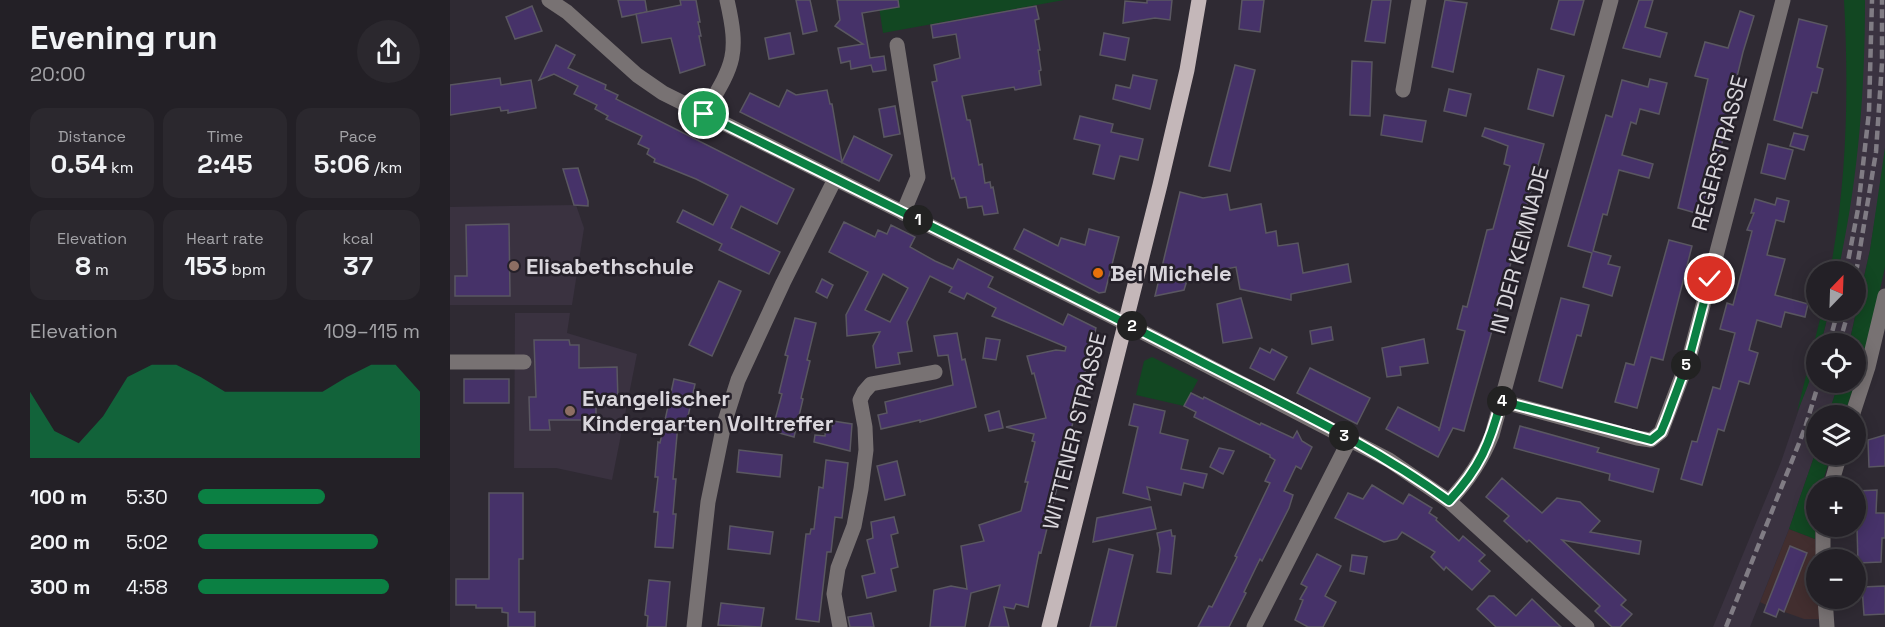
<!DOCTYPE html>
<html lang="en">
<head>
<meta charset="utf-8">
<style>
  body { margin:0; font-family:"Space Grotesk",sans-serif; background:#2b282e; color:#f1f3f6; height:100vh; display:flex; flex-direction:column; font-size:22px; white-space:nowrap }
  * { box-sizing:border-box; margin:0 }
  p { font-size:20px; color:#a3a3a7 }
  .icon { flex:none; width:33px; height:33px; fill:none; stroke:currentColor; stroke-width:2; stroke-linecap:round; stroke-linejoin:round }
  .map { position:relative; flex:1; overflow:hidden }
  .details { display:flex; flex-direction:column; background:#232026; width:450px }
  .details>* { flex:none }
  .needle { width:39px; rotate:23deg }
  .buttons { position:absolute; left:1356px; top:261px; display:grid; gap:12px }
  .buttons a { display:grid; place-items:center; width:60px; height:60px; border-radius:50%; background:#232026; box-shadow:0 3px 15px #0003,0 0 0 2px #403e43; font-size:30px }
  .pin { position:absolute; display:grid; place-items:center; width:51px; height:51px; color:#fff; margin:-26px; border:3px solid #fff; border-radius:50%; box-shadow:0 2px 6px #0007 }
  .km { position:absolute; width:30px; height:30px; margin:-15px; border-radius:50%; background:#222; color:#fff; font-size:16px; line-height:30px; text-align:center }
  .round { display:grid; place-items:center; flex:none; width:63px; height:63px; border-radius:32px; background:#2b282e }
  .head { display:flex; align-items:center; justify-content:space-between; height:102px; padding:0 30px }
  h1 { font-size:33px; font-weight:600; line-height:45px }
  .figures { display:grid; grid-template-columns:repeat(3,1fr); gap:9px; height:102px; padding:6px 30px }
  .figures div { display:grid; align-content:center; border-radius:15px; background:#2b282e; text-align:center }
  .figures b { font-size:26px; font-weight:600 }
  .figures small { font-size:16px; font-weight:400 }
  .figures p { font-size:16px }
  .chart { height:168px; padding:12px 30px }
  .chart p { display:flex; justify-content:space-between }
  .chart svg { width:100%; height:108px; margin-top:6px; fill:#0b8043; opacity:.7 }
  ul { padding:0 30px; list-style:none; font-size:20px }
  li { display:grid; grid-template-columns:96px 72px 1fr; align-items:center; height:45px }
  li i { height:15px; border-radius:8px; background:#0b8043 }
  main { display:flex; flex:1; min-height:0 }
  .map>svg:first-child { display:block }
  .industrial { fill:#422e2f }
  .built { fill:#3a3240 }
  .green { fill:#124722 }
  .building { fill:#463269; stroke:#5a5761; stroke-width:1.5; fill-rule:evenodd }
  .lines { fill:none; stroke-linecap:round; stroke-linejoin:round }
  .minor { stroke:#787273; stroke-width:15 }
  .major { stroke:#c4b7b9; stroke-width:15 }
  .rail { stroke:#807c84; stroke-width:4.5; stroke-dasharray:9 4.5; stroke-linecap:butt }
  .route-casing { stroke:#fff; stroke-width:12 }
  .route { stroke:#0b8043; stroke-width:8 }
  .education-dot { fill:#8d6e63; stroke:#252029; stroke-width:2 }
  .food-dot { fill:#e8710a; stroke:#252029; stroke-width:2 }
  .labels { text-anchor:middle; stroke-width:5; stroke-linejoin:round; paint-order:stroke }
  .street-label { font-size:22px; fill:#d9d6dc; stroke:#252029 }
  .poi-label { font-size:22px; font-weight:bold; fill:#d9d6dc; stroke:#252029; text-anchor:start }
</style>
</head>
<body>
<main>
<section class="details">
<div class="head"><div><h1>Evening run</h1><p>20:00</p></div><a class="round"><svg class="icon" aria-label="share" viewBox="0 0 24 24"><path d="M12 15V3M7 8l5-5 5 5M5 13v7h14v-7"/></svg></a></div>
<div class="figures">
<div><p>Distance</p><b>0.54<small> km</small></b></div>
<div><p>Time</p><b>2:45</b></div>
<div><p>Pace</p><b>5:06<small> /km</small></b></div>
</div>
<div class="figures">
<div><p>Elevation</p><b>8<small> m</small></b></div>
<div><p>Heart rate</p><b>153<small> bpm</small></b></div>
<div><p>kcal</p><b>37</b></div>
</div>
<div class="chart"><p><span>Elevation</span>109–115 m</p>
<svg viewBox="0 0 160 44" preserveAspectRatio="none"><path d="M0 44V17L10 33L20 38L30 27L40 11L50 6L60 6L70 11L80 17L90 17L100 17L110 17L120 17L130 11L140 6L150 6L160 17V44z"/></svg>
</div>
<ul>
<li><b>100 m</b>5:30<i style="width:57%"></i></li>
<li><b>200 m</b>5:02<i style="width:81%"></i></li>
<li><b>300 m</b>4:58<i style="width:86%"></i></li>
</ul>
</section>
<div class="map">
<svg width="1435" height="627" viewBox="0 0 1435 627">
  <rect width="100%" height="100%" fill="#2f2a33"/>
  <path class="industrial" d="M1339 529 1365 539 1369 619H1354L1329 610 1326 617 1314 612 1316 605 1310 602Z"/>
  <g class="built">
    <path d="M1415 0H1435V148L1433 169 1420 250 1399 343 1371 344 1379 311 1406 310V272L1388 271 1399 211 1410 117Z"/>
    <path d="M126 205 134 228 122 305H0V207Z"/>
    <path d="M65 313H120L117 333 187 354 162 480 106 468H64Z"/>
    <path d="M1366 359V382L1389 383 1378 415 1366 416V451L1339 529 1300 627H1263L1331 462Z"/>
  </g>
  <g class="green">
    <path d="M428 0H614L433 33Z"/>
    <path d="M1394 0H1415C1415 91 1408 183 1388 271H1380C1397 181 1399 91 1394 0Z"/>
    <path d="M1435 148V267L1422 325 1406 380V344H1399L1420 250Z"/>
    <path d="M1372 311H1379L1371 343 1366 344C1366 368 1357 389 1347 412Z"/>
    <path d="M702 357 748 380 734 406 686 395 694 361Z"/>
    <path d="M1389 382 1405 383 1394 415H1378Z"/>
    <path d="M1366 451V454L1381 455 1371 487 1366 488 1365 539 1339 529Z"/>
  </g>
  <g class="building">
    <path d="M168 0H195L197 12 172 17Z"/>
    <path d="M230 0H246L250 22H248L251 36H249L255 65 230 73 221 38 192 43 186 14 231 5Z"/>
    <path d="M346 0H360L367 31 353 34Z"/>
    <path d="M387 0H448L449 7 412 13 420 58 434 56 436 70 423 72 421 65 401 69 400 61 391 63 388 48 413 44 385 26 390 20Z"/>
    <path d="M697 0H722L720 20 705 18 673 23 675 1 697 3Z"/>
    <path d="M792 0H814L810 32 789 29Z"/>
    <path d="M922 0H941L935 43 915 41Z"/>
    <path d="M995 0 1017 3 1003 72 982 67Z"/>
    <path d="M1109 0H1134L1124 35 1101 29Z"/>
    <path d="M1189 0H1203L1195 27 1217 33 1210 57 1173 48Z"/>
    <path d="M82 6 92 31 65 39 56 17Z"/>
    <path d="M586 6 589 19 585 20 590 50H588L591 70 589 71 591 85 565 90 564 87 512 96 517 120H520L529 165 532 164 535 183 540 182 541 188 543 187 548 213 534 215 532 206 518 208 516 197 510 198 504 178 502 179 482 82 487 81 484 65 510 58 506 34 483 38 481 25Z"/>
    <path d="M1290 11 1304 16 1293 52 1283 93 1285 94 1253 215 1228 208 1258 79 1245 76 1255 42 1278 48Z"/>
    <path d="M1349 19 1377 26 1367 67 1373 69 1367 93 1362 92 1352 128 1324 120Z"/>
    <path d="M340 33 344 54 319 59 315 38Z"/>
    <path d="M654 33 679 38 675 60 650 55Z"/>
    <path d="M106 45 125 55 118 68 156 85 155 89 168 95 166 99 344 189 327 224 291 206 281 228 330 252 319 274 269 250 272 244 227 222 233 210 263 225 278 195 246 179 204 162 205 159 197 154 199 149 188 144 192 136 156 119 158 116 145 109 147 105 124 94 128 86 104 74 89 80Z"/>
    <path d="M902 61 922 62 920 116 900 115Z"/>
    <path d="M785 65 805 70 780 171 759 166Z"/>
    <path d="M1088 69 1114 76 1103 116 1078 109Z"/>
    <path d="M683 75 707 80 700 109 663 99 666 85 680 88Z"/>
    <path d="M50 78 51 85 81 80 86 108 58 113V110L51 111 50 107 0 115V85Z"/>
    <path d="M1200 79 1217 83 1209 114 1190 109 1186 124 1181 122 1172 155 1203 164 1199 178 1169 170 1157 215 1153 214 1143 251 1161 256 1158 264 1170 267 1162 296 1133 287 1142 253 1118 246 1156 115 1162 117 1172 80 1198 87Z"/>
    <path d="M999 89 1021 94 1016 116 994 111Z"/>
    <path d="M337 90 346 95 377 90 380 104H382L392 162 404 136 442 155 429 181 290 112 300 93 329 107Z"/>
    <path d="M445 106 450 134 434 137 429 109Z"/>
    <path d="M934 115 976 121 972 142 931 135Z"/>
    <path d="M630 116 663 124 661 132 693 139 688 160 670 156 664 179 643 174 650 145 624 139Z"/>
    <path d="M1035 128 1094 144 1014 431 1003 428 988 457 936 429 948 407 989 428V431L1015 331 1007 329 1013 306 1017 307 1037 230 1043 229 1060 166 1054 164 1058 146 1032 136Z"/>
    <path d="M1344 133 1358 136 1354 150 1340 146Z"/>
    <path d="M1318 144 1343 150 1335 179 1311 173Z"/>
    <path d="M128 168 138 201V206L124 205 113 169Z"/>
    <path d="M730 192 753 198 777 194 780 210 811 204 816 233 826 231 828 246 848 243 853 273 898 264 901 282 841 294V300L790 289 786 267 748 274 747 279 738 277 734 290 705 296Z"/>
    <path d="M1327 198 1339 201 1334 222 1326 220 1317 255 1335 259 1325 295 1358 304 1355 317 1335 312 1331 327 1307 320 1299 350 1308 353 1299 384 1289 381 1274 431 1268 429 1252 485 1231 479 1242 441 1247 442 1263 387 1270 389 1285 333 1270 329 1277 303 1283 305 1302 231 1297 230 1304 213H1301L1305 199 1325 205Z"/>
    <path d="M394 222 425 237 428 230 437 234 441 225 465 237 460 247 485 261 503 269 508 259 543 277 538 287 613 325 618 314 646 328 591 553 589 552 578 607 566 604 564 609 554 607 559 627H539L550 585 521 593 515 627H480L484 590 501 586 517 589 511 546 534 541 529 525 571 511 578 482H575L585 442 582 441 584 434 556 427 596 418 584 373 582 374 577 356 606 350 615 351 616 347 542 316 546 308 517 293 514 299 499 292 502 287 480 276 457 322 462 351 448 353 450 364 426 368 423 346 430 332 397 336 396 315 418 272 379 252ZM433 274 458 288 440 322 415 310Z"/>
    <path d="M59 224 60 296H5V276H17L16 225Z"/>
    <path d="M574 229 608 246 611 238 635 245 639 229 669 237 655 292 649 293 564 249Z"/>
    <path d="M1219 240 1242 246 1213 360 1201 357 1187 408 1165 402 1176 363 1184 365Z"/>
    <path d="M372 279 383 285 377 298 366 292Z"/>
    <path d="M269 281 291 291 262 356 239 345Z"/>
    <path d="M791 298 802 338 773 343 767 304Z"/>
    <path d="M1111 298 1139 305 1131 336 1127 335 1112 388 1089 381Z"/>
    <path d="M345 318 366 323 357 360 360 361 351 398 353 399 344 437 322 431 332 394 329 393 338 356 335 355Z"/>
    <path d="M881 327 883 340 862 344 860 331Z"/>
    <path d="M507 333 512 360 515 359 526 407 470 422V420L431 429 428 415 437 413 435 402 503 385 498 355 488 356 484 336Z"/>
    <path d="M536 338 550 340 546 360 533 358Z"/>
    <path d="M974 339 978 363 950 367 951 375 937 377 932 348Z"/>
    <path d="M84 340H119L120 345H129V368L167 367 168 401H146V420H99L100 430H80L79 397H86Z"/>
    <path d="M810 348 820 353 822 349 837 357 824 380 800 368Z"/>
    <path d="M860 368 920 398 907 424 847 393Z"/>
    <rect x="14" y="379" width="45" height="24"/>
    <path d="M224 379 245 384 236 426 228 424 223 479H226L223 514H226L223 548 205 547 208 512H204L208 477H205L208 442 210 443Z"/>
    <path d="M741 393 753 399 754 397 810 425 811 423 843 438 847 431 852 441 862 447 851 469 846 466 834 491 843 495 839 508 812 561 810 559 794 592 796 593 779 627H748L759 606 762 607 787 557 785 556 820 483 815 481 825 460 820 457V455L744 417 746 412 734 406Z"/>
    <path d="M684 404 715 411 710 433 738 440 731 469 757 474 753 488 734 483 731 495 697 487 700 500 673 493 688 427 679 425Z"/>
    <path d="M549 411 553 428 539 431 535 415Z"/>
    <path d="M383 421 402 424 400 451 364 442 365 435 375 436 376 426H382Z"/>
    <path d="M1070 426 1149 448 1147 452 1209 469 1203 492 1159 480 1160 474 1064 448Z"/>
    <path d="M1435 435V466L1419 467 1418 440Z"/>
    <path d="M769 448 784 451 773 474 760 467Z"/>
    <path d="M289 450 332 455 330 477 287 472Z"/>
    <path d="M376 460 398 463 392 518 385 517 381 552H377L369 622 346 619 356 534H360L361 529H364L369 487 373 488Z"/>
    <path d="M447 461 455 495 435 500 427 466Z"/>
    <path d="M1052 478 1092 513 1107 498 1130 502 1150 521 1140 532 1191 541 1189 554 1112 540 1176 600 1171 605 1182 614 1170 627H1162L1145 611 1150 606 1079 540 1077 542 1054 521 1059 516 1036 497Z"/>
    <path d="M922 485 953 504 959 494 982 508 979 513 987 518 986 520 1009 541 1013 536 1035 555 1029 561 1040 571 1022 590 996 567 994 570 981 557 985 552 952 532 947 539 934 542 885 518 898 493 913 499Z"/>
    <path d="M1427 490 1426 513H1435V538H1432L1431 562 1408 563 1406 491Z"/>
    <path d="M39 493H73V559H69V612H85V627H58V613L52 612V608H26V605H6V579H39Z"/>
    <path d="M701 507 706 529 643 542 647 518Z"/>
    <path d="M444 517 448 533 441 535 448 567 441 569 446 591 417 598 412 576 425 573 417 540 423 538 421 522Z"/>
    <path d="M280 526 323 532 320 554 278 549Z"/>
    <path d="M721 530 722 536H725L721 574 707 572 710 549 707 533Z"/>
    <path d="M1340 546 1357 553 1334 612 1329 609 1326 617 1314 612Z"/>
    <path d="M659 549 683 555 669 614 666 627H640Z"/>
    <path d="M867 554 891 566 875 596 886 602 873 627H858L845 620 853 600 850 599 857 587 851 584Z"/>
    <path d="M902 555 917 557 914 574 900 571Z"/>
    <path d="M199 580 220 582 216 627H197L198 616 195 615Z"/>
    <path d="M1435 586V614L1414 615 1412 587Z"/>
    <path d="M1039 596H1044L1066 616 1082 599 1111 627H1046L1027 609Z"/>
    <path d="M271 603 314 608 311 627 268 625Z"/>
    <path d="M421 613 424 627H400L398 617Z"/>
  </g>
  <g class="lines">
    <g class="minor">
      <path d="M99 0 117 12 187 75 213 93 675 323 939 460 999 501 1137 627"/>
      <path d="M447 45 468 177 453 213"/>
      <path d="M953 90 969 0"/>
      <path d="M254 114C283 65 290 57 277 0"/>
      <path d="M0 362H74"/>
      <path d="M1051 401 1187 438 1201 440 1211 432 1240 355 1333 0"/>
      <path d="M1402 416 1418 367 1435 296"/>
      <path d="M1380 488 1390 454"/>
      <path d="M999 501C1018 481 1032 460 1042 435L1161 0"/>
      <path d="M1373 560V526"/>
      <path d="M1375 598 1377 627"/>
      <path d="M244 627 258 502 274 424 288 380 333 283 385 179"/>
      <path d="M390 627 384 594 388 568 404 526 411 489 416 450 415 427 410 400 414 392 421 384 485 372"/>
      <path d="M804 627 900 439"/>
    </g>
    <path class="major" d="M599 627 710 185 737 70 749 0"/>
    <g class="rail">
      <path d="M1396 272 1408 209 1419 112 1422 0"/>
      <path d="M1406 273 1426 152 1432 63V0"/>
      <path d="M1379 344 1388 310"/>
      <path d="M1389 344 1399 310"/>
      <path d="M1276 627 1355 428 1369 382"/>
    </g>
  </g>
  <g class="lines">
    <g class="route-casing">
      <path id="route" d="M254 114C415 194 578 273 738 355 826 401 918 442 999 501 1030 468 1040 443 1051 401L1201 440 1211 432 1216 420 1240 355 1260 279"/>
    </g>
    <use href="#route" class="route"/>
  </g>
  <g class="education-dot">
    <circle cx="64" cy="266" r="6"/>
    <circle cx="120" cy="411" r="6"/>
  </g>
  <circle class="food-dot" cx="648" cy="273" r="6"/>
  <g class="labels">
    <g class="street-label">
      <text transform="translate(1269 153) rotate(-75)" y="8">REGERSTRASSE</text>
      <text transform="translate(1069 250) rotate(-75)" y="8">IN DER KEMNADE</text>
      <text transform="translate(624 431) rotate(-76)" y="8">WITTENER STRASSE</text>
    </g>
    <g class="poi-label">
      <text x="76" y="274">Elisabethschule</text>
      <text x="660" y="281">Bei Michele</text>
      <text x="132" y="406">Evangelischer<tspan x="132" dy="25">Kindergarten Volltreffer</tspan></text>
    </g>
  </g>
</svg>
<div class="buttons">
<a><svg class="needle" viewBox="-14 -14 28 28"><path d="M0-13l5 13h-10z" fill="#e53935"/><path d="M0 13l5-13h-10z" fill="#a3a3a7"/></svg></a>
<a><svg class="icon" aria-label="locate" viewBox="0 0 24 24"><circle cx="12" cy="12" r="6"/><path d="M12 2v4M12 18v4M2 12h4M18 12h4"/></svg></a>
<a><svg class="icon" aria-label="layers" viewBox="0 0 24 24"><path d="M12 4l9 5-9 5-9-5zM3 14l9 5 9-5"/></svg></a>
<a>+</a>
<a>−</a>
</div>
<div class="pin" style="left:254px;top:114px;background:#1e9e55"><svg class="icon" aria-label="arrive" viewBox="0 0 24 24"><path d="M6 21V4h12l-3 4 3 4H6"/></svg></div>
<div class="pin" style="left:1260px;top:279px;background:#d93025"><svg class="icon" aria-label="check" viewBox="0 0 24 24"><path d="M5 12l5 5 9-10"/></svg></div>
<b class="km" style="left:468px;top:220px">1</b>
<b class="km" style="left:682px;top:326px">2</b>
<b class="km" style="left:894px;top:436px">3</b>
<b class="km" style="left:1052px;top:401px">4</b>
<b class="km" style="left:1236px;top:365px">5</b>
</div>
</main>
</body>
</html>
